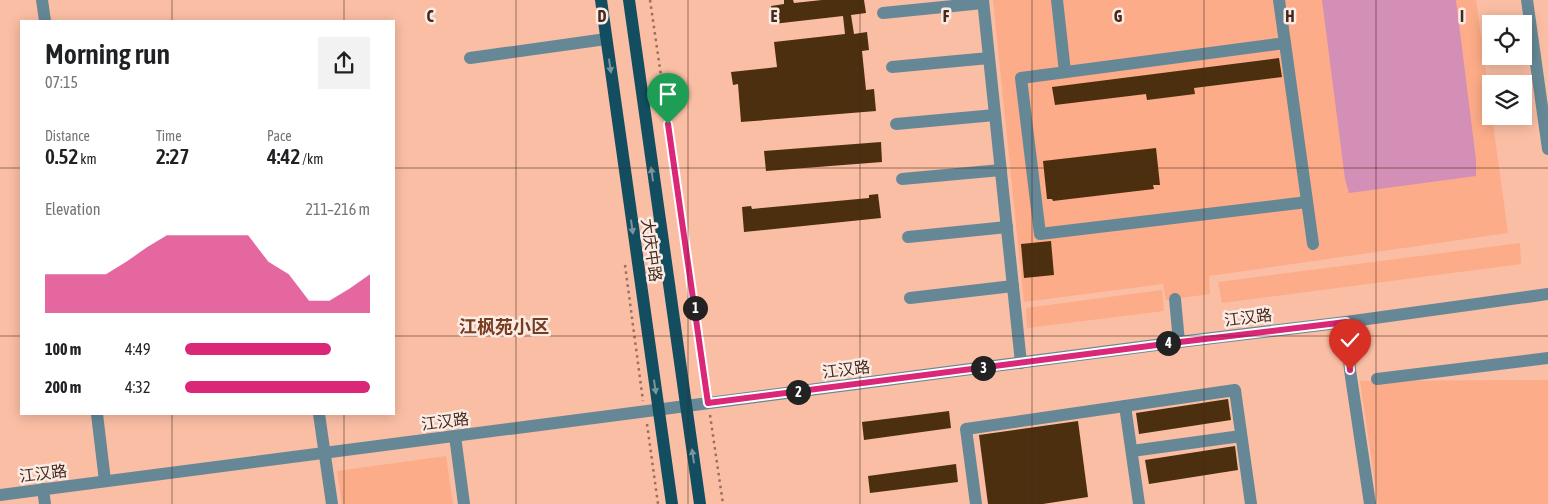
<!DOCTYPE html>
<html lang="en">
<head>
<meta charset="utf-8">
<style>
  body { margin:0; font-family:"Asap Condensed","Noto Sans SC",sans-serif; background:#f2f2f2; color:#202124; height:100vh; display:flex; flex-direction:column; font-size:19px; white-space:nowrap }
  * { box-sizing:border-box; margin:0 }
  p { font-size:16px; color:#757577 }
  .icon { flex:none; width:28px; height:28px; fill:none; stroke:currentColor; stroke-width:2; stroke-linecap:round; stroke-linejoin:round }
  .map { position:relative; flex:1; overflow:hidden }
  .drawer { position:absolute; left:20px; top:20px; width:375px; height:395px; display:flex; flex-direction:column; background:#fff; border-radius:0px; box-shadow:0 2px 12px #0003 }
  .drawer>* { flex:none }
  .controls { position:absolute; left:1482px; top:15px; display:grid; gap:10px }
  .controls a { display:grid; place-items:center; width:50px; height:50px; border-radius:0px; background:#fff; box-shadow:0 2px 12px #0003; font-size:25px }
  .pin { position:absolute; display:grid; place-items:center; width:42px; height:42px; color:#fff; margin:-51px -21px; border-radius:50% 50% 50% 0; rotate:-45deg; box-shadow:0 0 5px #0007 }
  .pin .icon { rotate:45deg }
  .km { position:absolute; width:25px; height:25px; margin:-12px; border-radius:50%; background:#222; color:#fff; font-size:14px; line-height:25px; text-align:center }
  .round { display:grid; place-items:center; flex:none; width:52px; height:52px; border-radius:0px; background:#f2f2f2 }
  .head { display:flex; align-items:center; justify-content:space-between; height:85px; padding:0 25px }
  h1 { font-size:28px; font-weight:600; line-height:38px }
  .metrics { display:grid; grid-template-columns:repeat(3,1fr); gap:8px; height:85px; padding:5px 25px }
  .metrics div { display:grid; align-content:center }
  .metrics b { font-size:21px; font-weight:600 }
  .metrics small { font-size:14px; font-weight:400 }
  .metrics p { font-size:14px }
  .chart { height:140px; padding:10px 25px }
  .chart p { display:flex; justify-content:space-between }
  .chart svg { width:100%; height:90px; margin-top:5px; fill:#db2777; opacity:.7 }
  ul { padding:0 25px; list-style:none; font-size:16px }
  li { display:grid; grid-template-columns:80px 60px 1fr; align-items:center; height:38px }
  li i { height:12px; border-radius:6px; background:#db2777 }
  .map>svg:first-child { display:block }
  .built { fill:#fcac88 }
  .green { fill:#d38fb6 }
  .building { fill:#4c2f0e }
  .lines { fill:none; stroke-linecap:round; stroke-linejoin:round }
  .path { stroke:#996e5b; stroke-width:2.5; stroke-dasharray:2.5 4; stroke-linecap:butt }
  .minor { stroke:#668896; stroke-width:12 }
  .major { stroke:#124d60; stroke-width:12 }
  .oneway { fill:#7a949b }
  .route-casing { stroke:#fff; stroke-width:10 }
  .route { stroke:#db2777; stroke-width:6 }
  .grid { fill:none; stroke:#46291c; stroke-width:1; stroke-opacity:0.55 }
  .labels { text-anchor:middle; stroke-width:5; stroke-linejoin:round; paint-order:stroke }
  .street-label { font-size:16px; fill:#46291c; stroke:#faebe4 }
  .neighbourhood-label { font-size:18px; font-weight:bold; fill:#793b1d; stroke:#faebe4 }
  .grid-label { font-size:16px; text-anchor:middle; font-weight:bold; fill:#46291c; stroke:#faebe4; stroke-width:5; stroke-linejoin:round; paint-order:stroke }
</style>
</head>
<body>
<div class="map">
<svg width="1548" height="504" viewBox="0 0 1548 504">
  <rect width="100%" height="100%" fill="#fabea4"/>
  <g class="built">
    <path d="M993 0H1476L1508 233 1209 276 1210 294 1166 300 1163 284 1024 302Z"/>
    <path d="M1520 243 1521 264 1222 303 1218 282Z"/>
    <path d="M1162 290 1164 311 1027 328 1026 308Z"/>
    <path d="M1548 380V504H1378L1360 381Z"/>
    <path d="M446 456 453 504H342L337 471Z"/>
  </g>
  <path class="green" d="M1322 0H1456L1476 160V176L1349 193 1345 179Z"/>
  <g class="building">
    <path d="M784 0H793L794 3 822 0H864L866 13 851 15 854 34 867 32 869 50 862 51 866 90 874 89 876 111 741 122 738 84 733 85 731 72 777 67 774 42 845 34 843 16 773 24 771 6 784 4Z"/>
    <path d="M1279 58 1282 77 1194 88 1195 94 1147 100 1146 94 1055 105 1052 87Z"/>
    <path d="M881 142 882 162 766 171 764 151Z"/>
    <path d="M1156 148 1160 185H1153L1154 189 1053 201 1052 199H1047L1043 161Z"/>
    <path d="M878 194 881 218 744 232 742 207 751 206 752 209 869 198V195Z"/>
    <path d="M1051 241 1054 275 1024 278 1021 244Z"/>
    <path d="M1228 399 1231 420 1139 434 1136 413Z"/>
    <path d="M949 411 951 428 864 440 862 422Z"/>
    <path d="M1078 421 1088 497 1043 504H988L979 435Z"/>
    <path d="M1235 446 1238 470 1149 484 1145 460Z"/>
    <path d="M956 464 958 482 870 493 868 476Z"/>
  </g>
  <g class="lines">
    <g class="path">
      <path d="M650 0 707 392"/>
      <path d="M625 265 643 401"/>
      <path d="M710 415 723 504"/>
      <path d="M647 424 658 504"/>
    </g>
    <g class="minor">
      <path d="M42 0 45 21"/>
      <path d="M983 0 1021 363"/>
      <path d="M1057 0 1065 72"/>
      <path d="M1279 0 1313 244"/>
      <path d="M1527 0 1548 149"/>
      <path d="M883 13 983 3"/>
      <path d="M1285 43 1021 78 1040 234 1307 202"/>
      <path d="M470 58 606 39"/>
      <path d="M892 67 989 58"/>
      <path d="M896 124 995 115"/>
      <path d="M902 179 1001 170"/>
      <path d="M908 237 1007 227"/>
      <path d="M910 298 1013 286"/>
      <path d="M1175 299 1179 342"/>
      <path d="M1346 322 1350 370 1370 504"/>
      <path d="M1377 379 1548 358"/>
      <path d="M1125 406 1139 504"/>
      <path d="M97 414 105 481"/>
      <path d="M319 414 332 504"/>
      <path d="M455 436 464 504"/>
      <path d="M1132 451 1241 436"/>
      <path d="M43 489 45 504"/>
      <path d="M0 495 1179 342 1346 322 1548 294"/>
      <path d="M976 504 966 429 1235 390 1251 504"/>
    </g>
    <g class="major">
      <path d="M601 0 672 504"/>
      <path d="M629 0 700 504"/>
    </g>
  </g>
  <defs><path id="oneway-solid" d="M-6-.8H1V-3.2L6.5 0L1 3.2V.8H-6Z" transform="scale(1.25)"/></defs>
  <g class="oneway">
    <use href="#oneway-solid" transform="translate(610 66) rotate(82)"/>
    <use href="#oneway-solid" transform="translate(652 174) rotate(-98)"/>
    <use href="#oneway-solid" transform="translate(632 227) rotate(82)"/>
    <use href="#oneway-solid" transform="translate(655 387) rotate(82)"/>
    <use href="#oneway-solid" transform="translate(693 456) rotate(-98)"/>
  </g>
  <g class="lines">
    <g class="route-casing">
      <path id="route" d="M668 124 708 403 1180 342 1346 322 1350 370"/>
    </g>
    <use href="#route" class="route"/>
  </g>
  <path class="grid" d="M172 0V21M344 0V21M516 0V504M688 0V504M860 0V504M1032 0V504M1204 0V504M1376 0V504M0 168H21M394 168H1548M0 336H21M394 336H1548M172 414V504M344 414V504"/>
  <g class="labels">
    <g class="street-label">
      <text transform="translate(652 250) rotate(82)" y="6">大庆中路</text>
      <text transform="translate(1248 317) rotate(-7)" y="6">江汉路</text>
      <text transform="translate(846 369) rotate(-7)" y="6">江汉路</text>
      <text transform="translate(445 421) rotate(-7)" y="6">江汉路</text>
      <text transform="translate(43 473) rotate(-7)" y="6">江汉路</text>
    </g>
    <g class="neighbourhood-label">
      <text x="504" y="333">江枫苑小区</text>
    </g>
  </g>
  <g class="grid-label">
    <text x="430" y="22">C</text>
    <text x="602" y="22">D</text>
    <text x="774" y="22">E</text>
    <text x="946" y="22">F</text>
    <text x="1118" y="22">G</text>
    <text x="1290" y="22">H</text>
    <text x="1462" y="22">I</text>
  </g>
</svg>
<div class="controls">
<a><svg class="icon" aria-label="locate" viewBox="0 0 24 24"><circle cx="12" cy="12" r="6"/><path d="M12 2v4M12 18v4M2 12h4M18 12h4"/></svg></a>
<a><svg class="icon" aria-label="layers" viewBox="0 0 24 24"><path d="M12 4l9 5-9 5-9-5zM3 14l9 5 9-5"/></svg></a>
</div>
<div class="pin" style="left:668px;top:124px;background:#1e9e55"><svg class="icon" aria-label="arrive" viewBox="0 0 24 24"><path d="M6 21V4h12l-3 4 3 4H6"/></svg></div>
<div class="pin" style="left:1350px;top:370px;background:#d93025"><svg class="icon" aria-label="check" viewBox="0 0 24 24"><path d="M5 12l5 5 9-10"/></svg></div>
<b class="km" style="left:695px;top:308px">1</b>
<b class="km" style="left:798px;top:392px">2</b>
<b class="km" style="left:983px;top:368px">3</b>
<b class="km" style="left:1168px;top:343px">4</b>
<section class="drawer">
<div class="head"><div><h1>Morning run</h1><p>07:15</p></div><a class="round"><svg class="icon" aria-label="share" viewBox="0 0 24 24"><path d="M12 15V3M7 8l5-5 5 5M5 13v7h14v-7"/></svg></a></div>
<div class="metrics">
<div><p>Distance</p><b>0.52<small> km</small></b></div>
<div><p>Time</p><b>2:27</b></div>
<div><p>Pace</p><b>4:42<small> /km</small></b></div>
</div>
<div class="chart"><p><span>Elevation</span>211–216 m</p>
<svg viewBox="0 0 160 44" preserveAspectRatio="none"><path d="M0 44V25L10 25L20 25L30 25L40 19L50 12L60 6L70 6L80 6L90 6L100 6L110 19L120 25L130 38L140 38L150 32L160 25V44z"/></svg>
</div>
<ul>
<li><b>100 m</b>4:49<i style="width:79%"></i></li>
<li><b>200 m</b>4:32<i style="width:100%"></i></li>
</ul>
</section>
</div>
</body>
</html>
